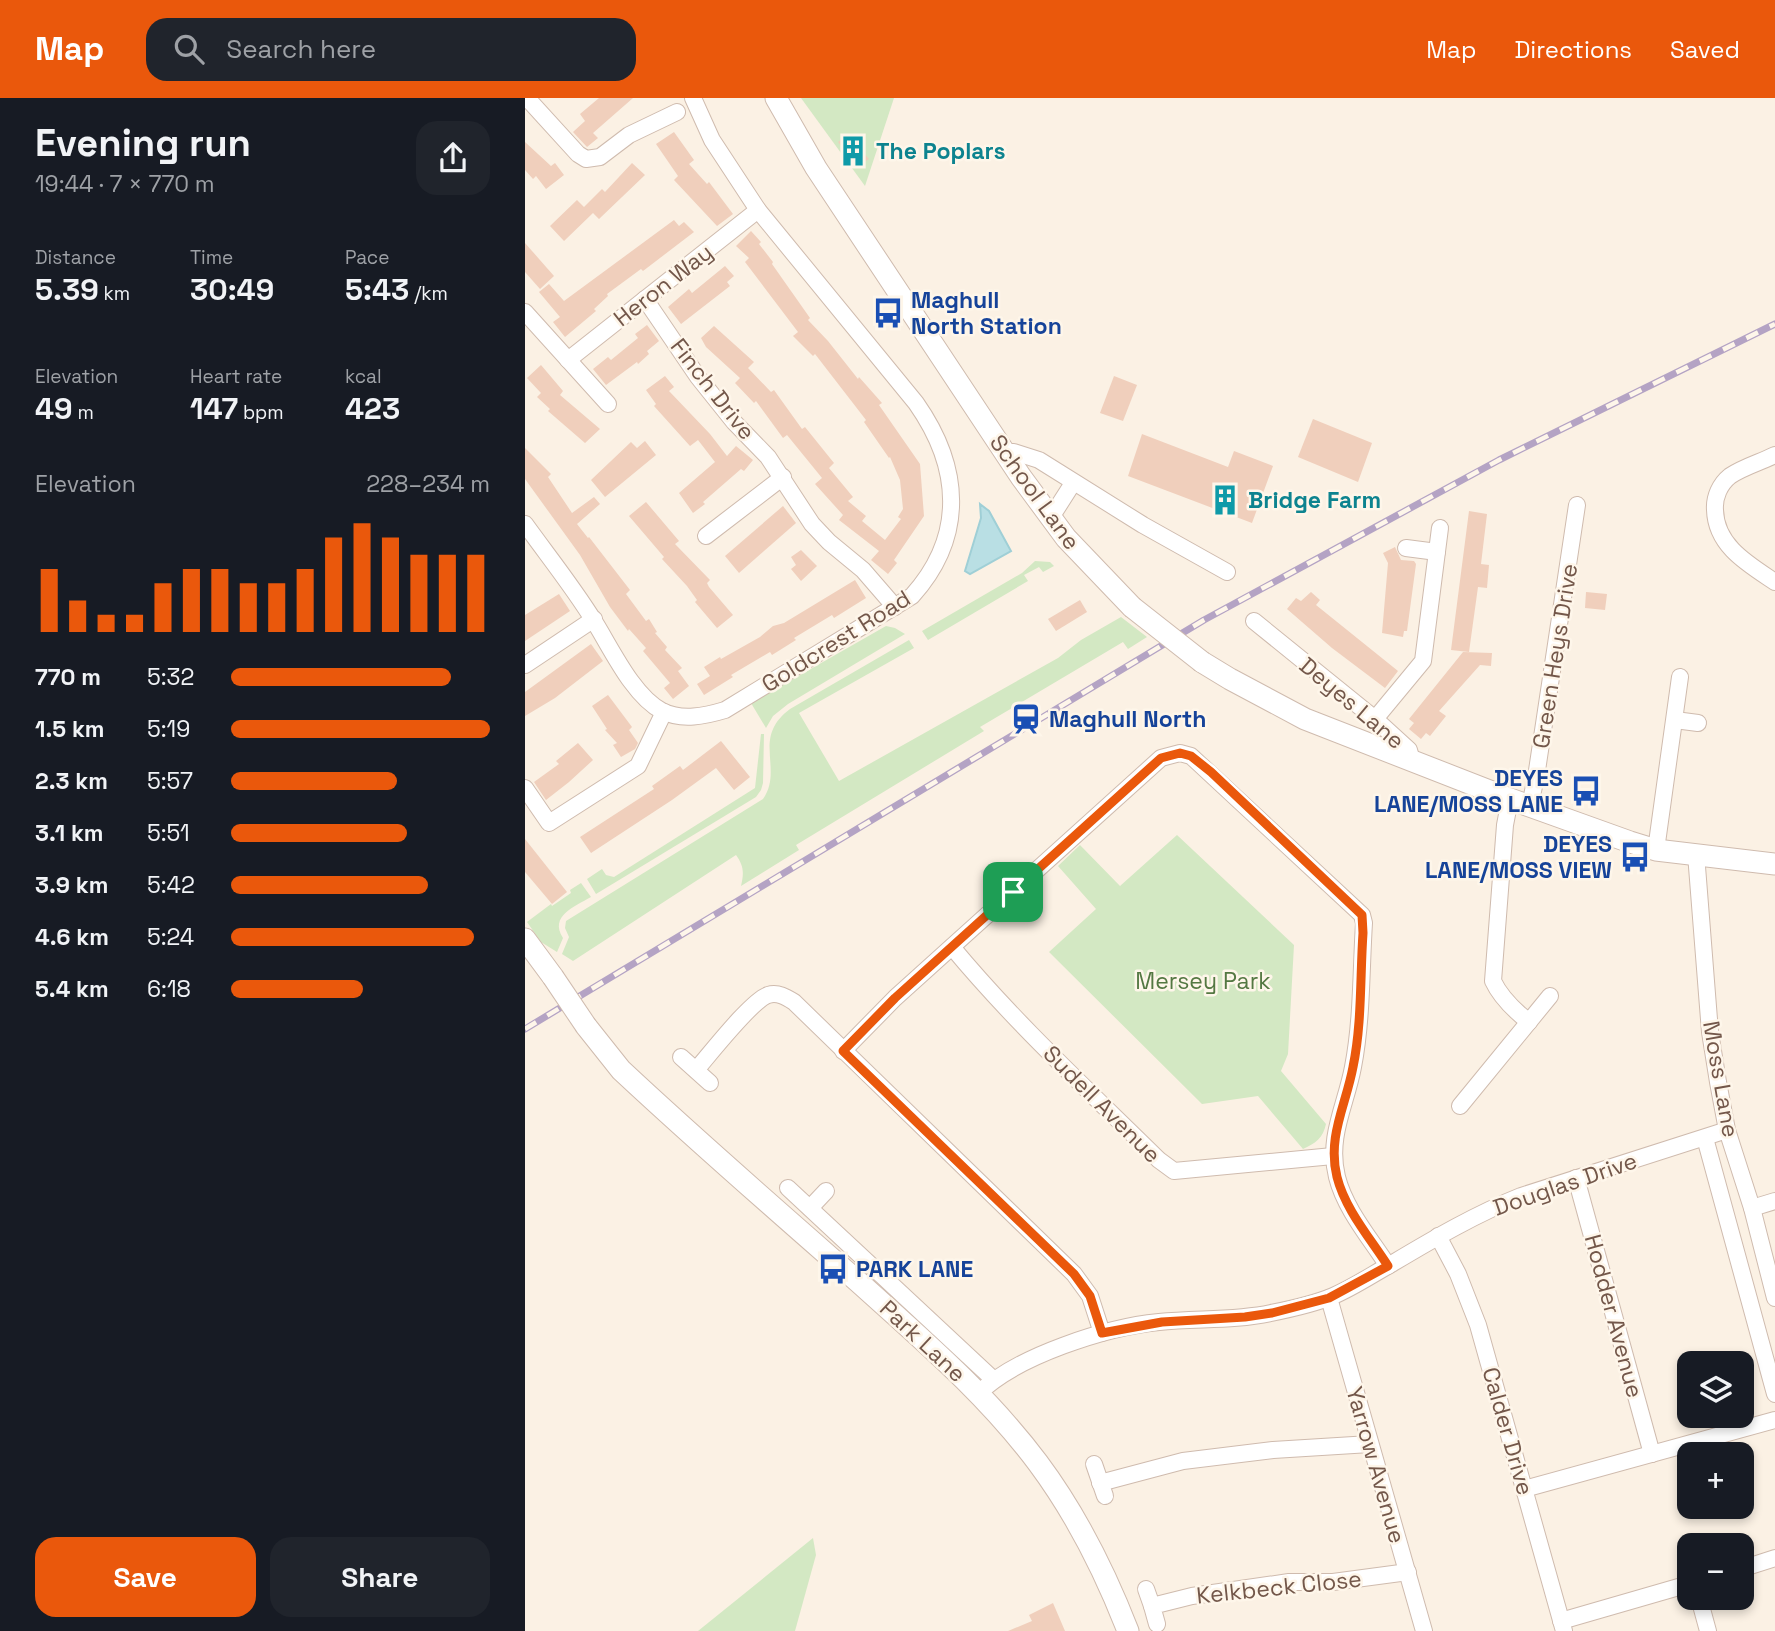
<!DOCTYPE html>
<html lang="en">
<head>
<meta charset="utf-8">
<style>
  body { margin:0; font-family:"Space Grotesk",sans-serif; background:#20242c; color:#f1f3f6; height:100vh; display:flex; flex-direction:column; font-size:26px; white-space:nowrap }
  * { box-sizing:border-box; margin:0 }
  p { font-size:23px; color:#9ea1a6 }
  .icon { flex:none; width:38px; height:38px; fill:none; stroke:currentColor; stroke-width:2; stroke-linecap:round; stroke-linejoin:round }
  .map { position:relative; flex:1; overflow:hidden }
  .details { display:flex; flex-direction:column; background:#171b24; width:525px }
  .details>* { flex:none }
  .controls { position:absolute; left:1152px; top:1253px; display:grid; gap:14px }
  .controls a { display:grid; place-items:center; width:77px; height:77px; border-radius:14px; background:#171b24; box-shadow:0 4px 10px #0003; font-size:35px }
  .pin { position:absolute; display:grid; place-items:center; width:60px; height:60px; color:#fff; margin:-30px; border-radius:14px; box-shadow:0 4px 10px #0006 }
  .round { display:grid; place-items:center; flex:none; width:74px; height:74px; border-radius:21px; background:#20242c }
  .head { display:flex; align-items:center; justify-content:space-between; height:119px; padding:0 35px }
  h1 { font-size:38px; font-weight:700; line-height:52px }
  .stats { display:grid; grid-template-columns:repeat(3,1fr); gap:10px; height:119px; padding:7px 35px }
  .stats div { display:grid; align-content:center }
  .stats b { font-size:30px; font-weight:700 }
  .stats small { font-size:19px; font-weight:400 }
  .stats p { font-size:19px }
  .chart { height:196px; padding:14px 35px }
  .chart p { display:flex; justify-content:space-between }
  .chart svg { width:100%; height:126px; margin-top:7px; stroke:#ea580c; stroke-width:6 }
  .primary-button { display:flex; gap:14px; margin-top:auto; padding:14px 35px }
  .primary-button a { flex:1; height:80px; border-radius:21px; background:#ea580c; color:#fff; font-size:28px; font-weight:700; line-height:80px; text-align:center }
  .primary-button a+a { background:#20242c; color:#f1f3f6 }
  ul { padding:0 35px; list-style:none; font-size:23px }
  li { display:grid; grid-template-columns:112px 84px 1fr; align-items:center; height:52px }
  li i { height:18px; border-radius:9px; background:#ea580c }
  header { display:flex; align-items:center; gap:42px; box-sizing:border-box; height:98px; padding:0 35px; background:#ea580c; color:#fff }
  header strong { font-size:33px }
  nav { display:flex; gap:38px; margin-inline-start:auto; font-size:24px }
  .search { width:490px; height:63px; background:#20242c; display:flex; align-items:center; gap:18px; box-sizing:border-box; padding:0 24px; border-radius:21px; color:#9ea1a6; font-size:26px }
  main { display:flex; flex:1; min-height:0 }
  .map>svg:first-child { display:block }
  .green { fill:#d3e8c3 }
  .water { fill:#b9dfe4; stroke:#9fcfd6; stroke-width:2 }
  .building { fill:#f0cfbc }
  .lines { fill:none; stroke-linecap:round; stroke-linejoin:round }
  .minor-casing { stroke:#cfbbae; stroke-width:18 }
  .tertiary-casing { stroke:#cfbbae; stroke-width:23 }
  .minor { stroke:#fff; stroke-width:16 }
  .tertiary { stroke:#fff; stroke-width:21 }
  .rail-casing { stroke:#b4a3c4; stroke-width:7 }
  .rail { stroke:#fef6ea; stroke-width:4.5; stroke-dasharray:13; stroke-linecap:butt }
  .tertiary-bridge-casing { stroke:#cfbbae; stroke-width:23; stroke-linecap:butt }
  .tertiary-bridge { stroke:#fff; stroke-width:21 }
  .route-casing { stroke:#fff; stroke-width:14 }
  .route { stroke:#ea580c; stroke-width:9 }
  .labels { text-anchor:middle; stroke-width:5; stroke-linejoin:round; paint-order:stroke }
  .culture-label { font-size:23px; font-weight:bold; fill:#0d838f; stroke:#fef6ea; text-anchor:start }
  .street-label { font-size:23px; fill:#73574a; stroke:#fef6ea }
  .transit-label { font-size:23px; font-weight:bold; fill:#164399; stroke:#fef6ea; text-anchor:start }
  .park-label { font-size:23px; fill:#547842; stroke:#fef6ea }
</style>
</head>
<body>
<header>
<strong>Map</strong>
<div class="search"><svg class="icon" aria-label="search" viewBox="0 0 24 24"><circle cx="10" cy="10" r="6"/><path d="M15 15l6 6"/></svg>Search here</div>
<nav><a>Map</a><a>Directions</a><a>Saved</a></nav>
</header>
<main>
<section class="details">
<div class="head"><div><h1>Evening run</h1><p>19:44 · 7 × 770 m</p></div><a class="round"><svg class="icon" aria-label="share" viewBox="0 0 24 24"><path d="M12 15V3M7 8l5-5 5 5M5 13v7h14v-7"/></svg></a></div>
<div class="stats">
<div><p>Distance</p><b>5.39<small> km</small></b></div>
<div><p>Time</p><b>30:49</b></div>
<div><p>Pace</p><b>5:43<small> /km</small></b></div>
</div>
<div class="stats">
<div><p>Elevation</p><b>49<small> m</small></b></div>
<div><p>Heart rate</p><b>147<small> bpm</small></b></div>
<div><p>kcal</p><b>423</b></div>
</div>
<div class="chart"><p><span>Elevation</span>228–234 m</p>
<svg viewBox="0 0 160 44" preserveAspectRatio="none"><path d="M5 44V22M15 44V33M25 44V38M35 44V38M45 44V27M55 44V22M65 44V22M75 44V27M85 44V27M95 44V22M105 44V11M115 44V6M125 44V11M135 44V17M145 44V17M155 44V17"/></svg>
</div>
<ul>
<li><b>770 m</b>5:32<i style="width:85%"></i></li>
<li><b>1.5 km</b>5:19<i style="width:100%"></i></li>
<li><b>2.3 km</b>5:57<i style="width:64%"></i></li>
<li><b>3.1 km</b>5:51<i style="width:68%"></i></li>
<li><b>3.9 km</b>5:42<i style="width:76%"></i></li>
<li><b>4.6 km</b>5:24<i style="width:94%"></i></li>
<li><b>5.4 km</b>6:18<i style="width:51%"></i></li>
</ul>
<div class="primary-button"><a>Save</a><a>Share</a></div>
</section>
<div class="map">
<svg width="1250" height="1533" viewBox="0 0 1250 1533">
  <rect width="100%" height="100%" fill="#fbf1e4"/>
  <g class="green">
    <path d="M276 0H369L340 88Z"/>
    <path d="M510 463 525 464 529 468 518 474 514 469 499 477 503 483 403 542 397 533 497 475Z"/>
    <path d="M596 519 622 539 603 551 598 544 455 629 459 633 271 747 274 752 216 788C219 775 219 768 211 757L48 863 37 856 44 839 40 830 41 823 238 701C259 671 226 640 265 611L384 542 389 550 274 615 314 683 533 560 556 542Z"/>
    <path d="M361 528 370 530 380 536 263 606 248 618 241 630 226 605Z"/>
    <path d="M236 636H239L238 685 236 692 231 699 71 796 62 781 77 771 81 777 89 779 230 690Z"/>
    <path d="M652 737 769 847 763 956 756 973 801 1026C798 1040 791 1045 778 1051L733 998 677 1006 524 854 571 811 533 768 555 747 595 788Z"/>
    <path d="M56 785 66 799C49 809 24 818 38 840L32 854 16 844 2 824 26 806 27 808 46 795 45 792Z"/>
    <path d="M288 1440 291 1457 270 1533H173Z"/>
  </g>
  <path class="water" d="M455 406 464 413 486 453 445 476 440 473 456 420Z"/>
  <g class="building">
    <path d="M74 0H108L68 35 73 40 62 49 48 34 60 23 55 16Z"/>
    <path d="M149 34 169 62 164 66 182 86 184 84 208 116 192 128 149 82 153 78 131 46Z"/>
    <path d="M322 37 344 61 332 68 313 44Z"/>
    <path d="M0 44 26 68 30 65 39 77 21 91 11 78 8 81 0 72Z"/>
    <path d="M107 65 120 77 74 121 68 115 39 143 25 128 52 102 59 109 77 91 80 94Z"/>
    <path d="M149 122 154 128 159 124 169 134 118 173 116 171 82 196 83 198 69 211 71 213 40 239 28 224 35 219 14 194 24 186 39 203Z"/>
    <path d="M226 133 236 144 234 146 248 164 247 166 285 220 283 222 303 243 333 281 334 279 357 305 354 307 395 366 399 418 369 462 372 465 363 476 346 462 354 453 314 422 318 417 290 386 297 380 262 337 258 340 231 303 229 305 210 285 215 280 181 249 176 240 189 228 229 264 223 270 246 294 249 292 277 331 280 329 309 365 304 370 328 399 323 403 341 418 337 423 360 442 376 421 373 419 378 411 375 382 365 359 364 360 339 324 341 322 290 256 288 258 268 238 273 234 220 164 224 160 211 148Z"/>
    <path d="M0 145 29 178 15 191 0 174Z"/>
    <path d="M200 168 209 178 202 184 205 188 156 226 143 209 164 191 167 195Z"/>
    <path d="M122 227 134 243 122 253 124 256 113 266 112 264 81 287 68 271 83 259 86 262 113 240 110 236Z"/>
    <path d="M16 267 38 293 35 297 75 331 60 345 23 313 25 311 12 299 16 295 2 280Z"/>
    <path d="M140 278 149 289 144 293 185 336 202 358 211 348 228 362 219 373 216 371 178 404 180 406 168 415 154 395 190 364 173 342 165 348 129 308 131 306 121 292Z"/>
    <path d="M589 278 612 287 598 323 575 315Z"/>
    <path d="M788 321 847 345 833 384 773 359Z"/>
    <path d="M617 336 703 369 709 353 748 368 727 425 603 378Z"/>
    <path d="M120 343 131 357 80 399 66 382 106 344 112 350Z"/>
    <path d="M0 350 26 376 23 379 47 415 69 399 75 406 52 426 63 440 64 439 105 492 101 496 121 523 124 521 132 534 130 535 142 549 140 552 157 570 153 573 164 588 148 601 139 590 145 585 118 553 121 550 104 531 103 533 85 509 55 457 0 381Z"/>
    <path d="M121 404 154 443 150 446 185 482 182 485 184 489 208 517 192 530 170 504 172 502 162 488 137 461 139 459 104 418Z"/>
    <path d="M258 408 271 425 214 475 200 458Z"/>
    <path d="M944 413 962 416 956 466 964 467 962 490 953 489 944 554 926 552Z"/>
    <path d="M870 449 876 462 889 463 891 466 882 533H879L878 539 857 535 863 465 858 455Z"/>
    <path d="M276 452 292 468 276 483 266 471 271 467 266 459Z"/>
    <path d="M330 482 341 500 309 520 307 517 269 540 271 542 247 557 245 554 206 577 208 579 179 597 172 586 185 578 179 569 195 559 196 561 235 539 248 528 259 525Z"/>
    <path d="M786 494 795 502 791 507 873 573 860 590 807 550 762 511 771 500 776 503Z"/>
    <path d="M1061 494 1082 496 1080 512 1060 510Z"/>
    <path d="M34 496 45 513 0 543V517Z"/>
    <path d="M555 502 562 514 531 533 523 521Z"/>
    <path d="M66 546 78 563 30 600 0 618V594Z"/>
    <path d="M938 554 967 555 966 568 955 567 914 613 921 618 905 638 901 635 896 641 884 631 889 625 884 621Z"/>
    <path d="M83 597 107 629 104 632 113 645 110 651 96 659 88 647 92 645 80 632 82 631 67 608Z"/>
    <path d="M196 643 225 679 209 692 191 670 147 702 66 755 55 739 129 691 127 688 155 668 158 672Z"/>
    <path d="M53 645 68 662 44 684 21 702 9 684 34 666 31 663Z"/>
    <path d="M0 741 42 794 27 806 0 774Z"/>
    <path d="M528 1505 540 1533H483L507 1523 504 1517Z"/>
  </g>
  <g class="lines">
    <g class="minor-casing">
      <g id="minor">
        <path d="M2 0 53 56 61 61 75 59 104 37 152 14"/>
        <path d="M120 201 173 279 209 324 243 359 287 426 304 444 338 472 370 509"/>
        <path d="M0 214 83 306"/>
        <path d="M43 262 233 112"/>
        <path d="M479 354H489L514 362 618 427 702 474"/>
        <path d="M1250 357C1236 364 1218 369 1205 378 1195 386 1189 399 1190 412 1191 448 1223 466 1250 484"/>
        <path d="M525 421 548 385"/>
        <path d="M0 426C23 458 48 489 69 523 86 550 108 598 137 613 157 623 180 618 200 612L387 498C441 438 436 369 391 305L233 112 187 42 168 0"/>
        <path d="M181 438 258 379"/>
        <path d="M881 450 912 454"/>
        <path d="M729 523 850 621 884 652 887 663"/>
        <path d="M0 567 69 521"/>
        <path d="M850 621 898 563 915 430"/>
        <path d="M1150 622 1173 625"/>
        <path d="M0 690 24 725 113 668 139 614"/>
        <path d="M985 701 980 727 968 883C976 900 990 913 1004 924"/>
        <path d="M1005 707 1011 679 1052 407"/>
        <path d="M1131 752 1155 579"/>
        <path d="M1171 756 1185 934 1193 984 1202 1032 1227 1110 1250 1200"/>
        <path d="M427 849C490 925 564 993 634 1062L649 1073 808 1058"/>
        <path d="M318 953 370 900 636 660 655 655 666 658 837 817 839 825C836 872 837 923 828 969 821 1007 802 1039 812 1079 820 1111 845 1140 863 1168"/>
        <path d="M156 959 185 985"/>
        <path d="M171 972C185 956 226 903 243 897 253 894 261 899 269 904L549 1176 565 1198 577 1235"/>
        <path d="M935 1008 1025 898"/>
        <path d="M1180 1040 1250 1296"/>
        <path d="M1051 1080 1127 1356"/>
        <path d="M263 1090 469 1282"/>
        <path d="M285 1110 301 1093"/>
        <path d="M1227 1110 1250 1103"/>
        <path d="M913 1138 933 1176 953 1227 1039 1533"/>
        <path d="M804 1200 899 1533"/>
        <path d="M453 1296C491 1258 582 1229 634 1224 672 1220 709 1223 746 1215 766 1211 789 1206 808 1198 829 1189 848 1176 868 1165 910 1140 951 1116 996 1098L1202 1032"/>
        <path d="M569 1366 580 1398"/>
        <path d="M575 1385 658 1363 748 1352 845 1346"/>
        <path d="M999 1391 1250 1322"/>
        <path d="M1216 1471 1250 1460"/>
        <path d="M621 1491 627 1508"/>
        <path d="M1174 1500 1183 1533"/>
        <path d="M1036 1523 1164 1486"/>
        <path d="M632 1526 627 1508 667 1498 764 1484H808L883 1474"/>
      </g>
    </g>
    <g class="tertiary-casing">
      <g id="tertiary">
        <path d="M251 0 291 70 496 379 541 440 607 509"/>
        <path d="M677 564 705 581 780 621 985 701 1105 744 1131 752 1250 766"/>
        <path d="M0 841 28 879"/>
        <path d="M61 928 96 972C175 1046 257 1117 338 1188 400 1244 463 1298 513 1365 551 1416 580 1474 603 1533"/>
      </g>
    </g>
    <use href="#minor" class="minor"/>
    <use href="#tertiary" class="tertiary"/>
    <g class="rail-casing">
      <path id="rail" d="M0 931 679 522 974 362 1250 226"/>
    </g>
    <use href="#rail" class="rail"/>
    <g class="tertiary-bridge-casing">
      <g id="tertiary-bridge">
        <path d="M607 509 677 564"/>
        <path d="M28 879 61 928"/>
      </g>
    </g>
    <use href="#tertiary-bridge" class="tertiary-bridge"/>
  </g>
  <g class="lines">
    <g class="route-casing">
      <path id="route" d="M655 655 666 658 686 674 837 817 838 835C835 879 837 926 828 969 821 1007 802 1039 812 1079 820 1111 845 1140 863 1168L804 1200 747 1215 720 1219 637 1224 577 1235 565 1198 549 1176 318 953 370 900 636 660Z"/>
    </g>
    <use href="#route" class="route"/>
  </g>
  <defs>
    <g id="building-bare" transform="scale(2.415)"><path d="M-4-6H4V6H1V3H-1V6H-4ZM-2.5-4.3h1.7v1.8h-1.7ZM.8-4.3h1.7v1.8H.8ZM-2.5-1h1.7V.8h-1.7ZM.8-1h1.7V.8H.8Z" fill="#0f9aa8" stroke="#fef6ea" stroke-width="2.5" paint-order="stroke"/></g>
    <g id="bus-bare" transform="scale(2.415)"><path d="M-5-6H5V4H4V6H2V4H-2V6H-4V4H-5ZM-3.5-4V0h7V-4ZM-3.5 1.2v1.5H-2V1.2ZM2 1.2v1.5H3.5V1.2Z" fill="#1a4fb4" stroke="#fef6ea" stroke-width="2.5" paint-order="stroke"/></g>
    <g id="station-bare" transform="scale(2.415)"><path d="M-3-6H3Q5-6 5-4V2Q5 4 3 4L4.5 6H3L1.5 4h-3L-3 6H-4.5L-3 4Q-5 4-5 2V-4Q-5-6-3-6ZM-3.5-4v3h7v-3ZM-3.5 1v1.5H-2V1ZM2 1v1.5H3.5V1Z" fill="#1a4fb4" stroke="#fef6ea" stroke-width="2.5" paint-order="stroke"/></g>
  </defs>
  <g fill-rule="evenodd">
    <use href="#building-bare" x="328" y="53"/>
    <use href="#bus-bare" x="363" y="215"/>
    <use href="#building-bare" x="700" y="402"/>
    <use href="#station-bare" x="501" y="621"/>
    <use href="#bus-bare" x="1061" y="693"/>
    <use href="#bus-bare" x="1110" y="759"/>
    <use href="#bus-bare" x="308" y="1171"/>
  </g>
  <g class="labels">
    <g class="culture-label">
      <text x="351" y="61">The Poplars</text>
      <text x="723" y="410">Bridge Farm</text>
    </g>
    <g class="street-label">
      <text transform="translate(138 187) rotate(-38)" y="8">Heron Way</text>
      <text transform="translate(188 291) rotate(52)" y="8">Finch Drive</text>
      <text transform="translate(510 394) rotate(54)" y="8">School Lane</text>
      <text transform="translate(311 543) rotate(-32)" y="8">Goldcrest Road</text>
      <text transform="translate(1030 558) rotate(-81)" y="8">Green Heys Drive</text>
      <text transform="translate(827 605) rotate(40)" y="8">Deyes Lane</text>
      <text transform="translate(1196 981) rotate(80)" y="8">Moss Lane</text>
      <text transform="translate(577 1006) rotate(45)" y="8">Sudell Avenue</text>
      <text transform="translate(1040 1086) rotate(-19)" y="8">Douglas Drive</text>
      <text transform="translate(1089 1218) rotate(75)" y="8">Hodder Avenue</text>
      <text transform="translate(398 1243) rotate(43)" y="8">Park Lane</text>
      <text transform="translate(983 1333) rotate(74)" y="8">Calder Drive</text>
      <text transform="translate(851 1367) rotate(74)" y="8">Yarrow Avenue</text>
      <text transform="translate(754 1489) rotate(-6)" y="8">Kelkbeck Close</text>
    </g>
    <g class="transit-label">
      <text x="386" y="210">Maghull<tspan x="386" dy="26">North Station</tspan></text>
      <text x="524" y="629">Maghull North</text>
      <text x="1038" y="688" text-anchor="end">DEYES<tspan x="1038" dy="26">LANE/MOSS LANE</tspan></text>
      <text x="1087" y="754" text-anchor="end">DEYES<tspan x="1087" dy="26">LANE/MOSS VIEW</tspan></text>
      <text x="331" y="1179">PARK LANE</text>
    </g>
    <g class="park-label">
      <text x="678" y="891">Mersey Park</text>
    </g>
  </g>
</svg>
<div class="controls">
<a><svg class="icon" aria-label="layers" viewBox="0 0 24 24"><path d="M12 4l9 5-9 5-9-5zM3 14l9 5 9-5"/></svg></a>
<a>+</a>
<a>−</a>
</div>
<div class="pin" style="left:488px;top:794px;background:#1e9e55"><svg class="icon" aria-label="arrive" viewBox="0 0 24 24"><path d="M6 21V4h12l-3 4 3 4H6"/></svg></div>
</div>
</main>
</body>
</html>
